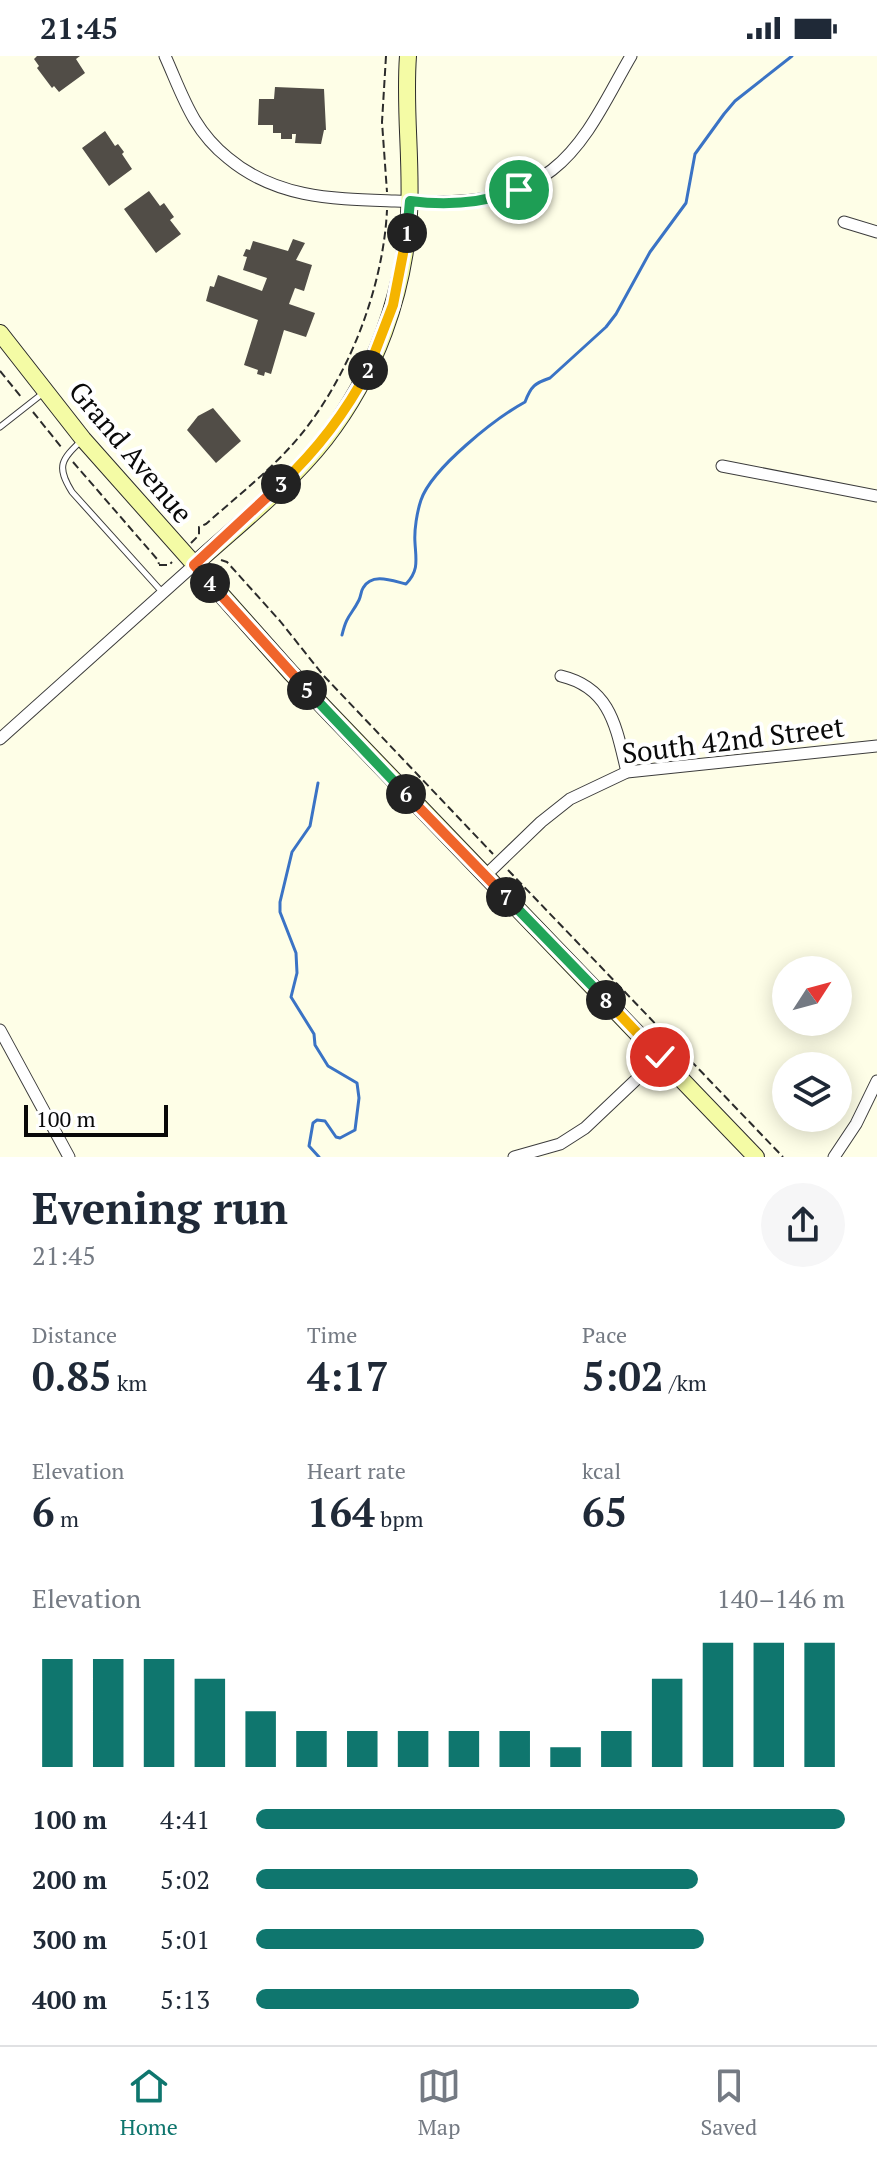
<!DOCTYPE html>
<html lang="en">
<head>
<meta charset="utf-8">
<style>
  body { margin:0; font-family:"PT Serif",serif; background:#f6f6f7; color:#1f2937; height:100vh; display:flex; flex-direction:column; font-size:30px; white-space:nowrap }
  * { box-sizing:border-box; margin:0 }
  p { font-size:26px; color:#747a83 }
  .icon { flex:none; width:44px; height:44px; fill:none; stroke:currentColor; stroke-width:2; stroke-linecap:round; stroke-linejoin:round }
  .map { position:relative; height:1101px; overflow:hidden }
  .panel { display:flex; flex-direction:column; background:#fff; flex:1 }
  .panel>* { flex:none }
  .needle { width:52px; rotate:54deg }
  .tools { position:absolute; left:772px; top:900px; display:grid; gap:16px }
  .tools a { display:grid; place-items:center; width:80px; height:80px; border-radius:50%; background:#fff; box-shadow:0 4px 20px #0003; font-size:40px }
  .scale { position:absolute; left:24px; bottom:20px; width:144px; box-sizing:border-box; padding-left:8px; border:4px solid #090909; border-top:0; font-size:22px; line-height:28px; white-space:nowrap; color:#090909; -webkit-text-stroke:6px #fff; paint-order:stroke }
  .pin { position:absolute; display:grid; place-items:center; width:68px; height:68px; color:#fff; margin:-34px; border:4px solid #fff; border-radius:50%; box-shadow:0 2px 8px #0007 }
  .km { position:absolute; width:40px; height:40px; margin:-20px; border-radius:50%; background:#222; color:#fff; font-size:22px; line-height:40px; text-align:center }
  .round { display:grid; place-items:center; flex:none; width:84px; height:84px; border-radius:42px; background:#f6f6f7 }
  .summary { display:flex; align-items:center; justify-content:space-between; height:136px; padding:0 32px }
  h1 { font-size:44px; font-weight:600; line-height:60px }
  .figures { display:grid; grid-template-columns:repeat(3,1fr); gap:12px; height:136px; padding:8px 32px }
  .figures div { display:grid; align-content:center }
  .figures b { font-size:40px; font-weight:600 }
  .figures small { font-size:22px; font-weight:400 }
  .figures p { font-size:22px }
  .chart { height:224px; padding:16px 32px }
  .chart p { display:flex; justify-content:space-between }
  .chart svg { width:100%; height:144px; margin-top:8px; stroke:#0f766e; stroke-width:6 }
  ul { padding:0 32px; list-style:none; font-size:26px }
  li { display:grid; grid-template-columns:128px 96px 1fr; align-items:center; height:60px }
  li i { height:20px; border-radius:10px; background:#0f766e }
  .status { display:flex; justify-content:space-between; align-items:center; height:56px; padding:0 40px; background:#fff; direction:ltr }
  .status svg { height:22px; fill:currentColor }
  .tabs { display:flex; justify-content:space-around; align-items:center; height:112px; border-top:2px solid #e0e1e3; background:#fff; font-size:22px; color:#747a83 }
  .tabs a { display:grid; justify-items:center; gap:4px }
  .tabs .current { color:#0f766e }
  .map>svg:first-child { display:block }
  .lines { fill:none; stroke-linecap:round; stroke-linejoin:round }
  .stream { stroke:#3a73c5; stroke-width:3 }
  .building { fill:#514d47 }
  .lane-casing { stroke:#3c3c3c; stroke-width:7 }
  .street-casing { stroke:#3c3c3c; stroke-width:13 }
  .secondary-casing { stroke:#2b2b2b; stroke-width:18 }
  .path { stroke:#2b2b2b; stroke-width:2; stroke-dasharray:8 4; stroke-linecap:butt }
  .lane { stroke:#fff; stroke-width:5 }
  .street { stroke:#fff; stroke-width:11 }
  .secondary { stroke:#f4fba5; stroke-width:16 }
  .split-1-casing { stroke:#fff; stroke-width:16 }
  .split-2-casing { stroke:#fff; stroke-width:16 }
  .split-3-casing { stroke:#fff; stroke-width:16 }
  .split-4-casing { stroke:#fff; stroke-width:16 }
  .split-5-casing { stroke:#fff; stroke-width:16 }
  .split-6-casing { stroke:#fff; stroke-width:16 }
  .split-7-casing { stroke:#fff; stroke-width:16 }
  .split-8-casing { stroke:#fff; stroke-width:16 }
  .split-9-casing { stroke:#fff; stroke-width:16 }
  .split-1 { stroke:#22a559; stroke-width:10 }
  .split-2 { stroke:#f5b400; stroke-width:10 }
  .split-3 { stroke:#f5b400; stroke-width:10 }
  .split-4 { stroke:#f0652b; stroke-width:10 }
  .split-5 { stroke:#f0652b; stroke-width:10 }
  .split-6 { stroke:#22a559; stroke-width:10 }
  .split-7 { stroke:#f0652b; stroke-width:10 }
  .split-8 { stroke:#22a559; stroke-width:10 }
  .split-9 { stroke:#f5b400; stroke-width:10 }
  .labels { text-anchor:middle; stroke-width:8; stroke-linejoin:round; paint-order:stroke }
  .street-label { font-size:28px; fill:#090909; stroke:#fff }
</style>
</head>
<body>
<div class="status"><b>21:45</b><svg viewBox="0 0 49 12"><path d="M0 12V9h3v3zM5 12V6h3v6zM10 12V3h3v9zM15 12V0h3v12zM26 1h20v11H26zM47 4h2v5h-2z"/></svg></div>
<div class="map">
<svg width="877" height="1101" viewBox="0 0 877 1101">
  <rect width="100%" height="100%" fill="#fefee7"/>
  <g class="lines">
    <g class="stream">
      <path d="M342 579C347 558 351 560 359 544 361 540 361 535 363 532 372 516 393 525 406 528 419 515 416 504 415 487 414 474 417 456 421 444 432 412 496 362 525 346 531 330 535 327 550 322L606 271 616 258 650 196 686 147 695 98 724 58 735 45 792 0"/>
      <path d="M318 727 310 770 292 796 280 846V856L296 897 297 917 291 941 314 978 315 989 328 1010 357 1027 359 1042 355 1074 340 1082 336 1081 325 1065 317 1064 313 1067 309 1090 319 1101"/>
    </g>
  </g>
  <g class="building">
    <path d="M37 0H80L76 3 85 17 59 36 54 30 52 32 37 12 39 10 34 3Z"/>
    <path d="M275 31 324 33 326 74H324L321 88 295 87 296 78H292V83H281V77H273V69H258L259 43H274Z"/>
    <path d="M105 75 115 90 118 88 124 96 122 98 132 113 109 130 82 92Z"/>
    <path d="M149 135 160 150 164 147 174 161 170 164 181 178 156 197 124 153Z"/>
    <path d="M293 183 305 187 296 204 312 209 304 235 295 232 289 248 315 257 306 281 284 274 271 318 265 316 264 320 257 318 258 314 244 309 258 264 206 245 210 230 214 231 218 219 262 235 267 222 243 214 247 201 243 200 246 193 250 194 253 185 288 195Z"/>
    <path d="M213 352 241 385 216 407 187 374 198 360Z"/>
  </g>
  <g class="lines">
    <g class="lane-casing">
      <g id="lane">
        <path d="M0 371 42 338"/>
        <path d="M82 384C61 404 56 410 72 436L163 537"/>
      </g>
    </g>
    <g class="street-casing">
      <g id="street">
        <path d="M165 0C183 40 192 73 228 102 277 143 335 143 395 145 451 146 504 151 552 114 588 86 608 39 631 0"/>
        <path d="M844 166 877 176"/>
        <path d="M722 410 877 440"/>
        <path d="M561 620C611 632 616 671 627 716"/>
        <path d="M0 683 194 509"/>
        <path d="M486 819 541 766 570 743 627 716 877 690"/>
        <path d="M0 974 69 1101"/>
        <path d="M514 1101 560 1088 585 1072 660 1001"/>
        <path d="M834 1101 856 1068 877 1025"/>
      </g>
    </g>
    <g class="secondary-casing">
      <g id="secondary">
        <path d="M0 277 83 383 291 617 756 1101"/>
        <path d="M194 509C238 469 288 430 325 383 375 319 404 238 409 158 412 105 404 53 408 0"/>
      </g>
    </g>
    <g class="path">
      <path d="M386 0 382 66 387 136"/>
      <path d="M0 315 22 342"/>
      <path d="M33 356 62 392"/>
      <path d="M73 406 157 503 159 508"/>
      <path d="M191 487 199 479V471L206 468C234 443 266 418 292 389 346 329 383 235 387 154"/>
      <path d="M221 504 227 506 280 565 323 619 493 798"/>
      <path d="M159 509H169L172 506"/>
      <path d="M508 814 783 1101"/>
    </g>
    <use href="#lane" class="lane"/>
    <use href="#street" class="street"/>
    <use href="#secondary" class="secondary"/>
  </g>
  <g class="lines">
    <g class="split-1-casing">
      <path id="split-1" d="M407 177 410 145C447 150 484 147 519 134"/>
    </g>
    <g class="split-2-casing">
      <path id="split-2" d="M368 314 393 249 407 177"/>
    </g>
    <g class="split-3-casing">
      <path id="split-3" d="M281 428C317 394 345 358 368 314"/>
    </g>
    <g class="split-4-casing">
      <path id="split-4" d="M210 527 194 509 281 428"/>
    </g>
    <g class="split-5-casing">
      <path id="split-5" d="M210 527 307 634"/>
    </g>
    <g class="split-6-casing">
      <path id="split-6" d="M307 634 406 738"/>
    </g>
    <g class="split-7-casing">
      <path id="split-7" d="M406 738 506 841"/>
    </g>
    <g class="split-8-casing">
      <path id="split-8" d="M506 841 606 944"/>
    </g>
    <g class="split-9-casing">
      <path id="split-9" d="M606 944 660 1001"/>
    </g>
    <use href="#split-1" class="split-1"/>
    <use href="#split-2" class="split-2"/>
    <use href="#split-3" class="split-3"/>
    <use href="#split-4" class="split-4"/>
    <use href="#split-5" class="split-5"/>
    <use href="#split-6" class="split-6"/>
    <use href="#split-7" class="split-7"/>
    <use href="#split-8" class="split-8"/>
    <use href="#split-9" class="split-9"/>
  </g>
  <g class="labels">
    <g class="street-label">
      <text transform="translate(131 396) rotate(50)" y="10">Grand Avenue</text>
      <text transform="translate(733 684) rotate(-7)" y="10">South 42nd Street</text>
    </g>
  </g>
</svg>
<div class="tools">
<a><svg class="needle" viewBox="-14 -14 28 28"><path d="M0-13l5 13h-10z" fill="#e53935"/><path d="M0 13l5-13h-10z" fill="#747a83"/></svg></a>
<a><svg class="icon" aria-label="layers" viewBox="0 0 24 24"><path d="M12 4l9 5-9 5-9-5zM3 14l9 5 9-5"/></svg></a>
</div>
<div class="scale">100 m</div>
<div class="pin" style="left:519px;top:134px;background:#1e9e55"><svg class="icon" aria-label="arrive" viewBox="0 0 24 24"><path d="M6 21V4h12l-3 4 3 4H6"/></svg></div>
<div class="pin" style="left:660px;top:1001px;background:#d93025"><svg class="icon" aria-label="check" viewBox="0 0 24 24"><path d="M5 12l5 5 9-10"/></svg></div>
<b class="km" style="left:407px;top:177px">1</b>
<b class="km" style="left:368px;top:314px">2</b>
<b class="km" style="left:281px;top:428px">3</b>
<b class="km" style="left:210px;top:527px">4</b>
<b class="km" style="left:307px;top:634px">5</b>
<b class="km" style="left:406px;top:738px">6</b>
<b class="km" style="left:506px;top:841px">7</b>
<b class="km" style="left:606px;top:944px">8</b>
</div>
<section class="panel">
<div class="summary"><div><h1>Evening run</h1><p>21:45</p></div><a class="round"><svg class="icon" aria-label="share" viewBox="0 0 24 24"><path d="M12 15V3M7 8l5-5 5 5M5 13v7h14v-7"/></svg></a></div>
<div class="figures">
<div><p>Distance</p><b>0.85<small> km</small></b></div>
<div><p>Time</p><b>4:17</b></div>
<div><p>Pace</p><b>5:02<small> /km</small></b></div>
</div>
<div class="figures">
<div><p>Elevation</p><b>6<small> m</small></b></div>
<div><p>Heart rate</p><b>164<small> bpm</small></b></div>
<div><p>kcal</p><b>65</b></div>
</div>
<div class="chart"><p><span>Elevation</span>140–146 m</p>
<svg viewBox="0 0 160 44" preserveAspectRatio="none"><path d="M5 44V11M15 44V11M25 44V11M35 44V17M45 44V27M55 44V33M65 44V33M75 44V33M85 44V33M95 44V33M105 44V38M115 44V33M125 44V17M135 44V6M145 44V6M155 44V6"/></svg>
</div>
<ul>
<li><b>100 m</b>4:41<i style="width:100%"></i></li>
<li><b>200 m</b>5:02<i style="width:75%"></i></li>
<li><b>300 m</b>5:01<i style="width:76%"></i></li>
<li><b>400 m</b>5:13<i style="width:65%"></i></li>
</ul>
</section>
<nav class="tabs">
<a class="current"><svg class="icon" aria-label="home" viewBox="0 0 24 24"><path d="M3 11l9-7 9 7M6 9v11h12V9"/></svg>Home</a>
<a><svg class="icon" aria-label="map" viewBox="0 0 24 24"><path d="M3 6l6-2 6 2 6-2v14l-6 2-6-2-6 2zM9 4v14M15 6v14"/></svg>Map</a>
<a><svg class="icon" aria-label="saved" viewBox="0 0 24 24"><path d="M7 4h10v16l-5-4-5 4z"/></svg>Saved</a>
</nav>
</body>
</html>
